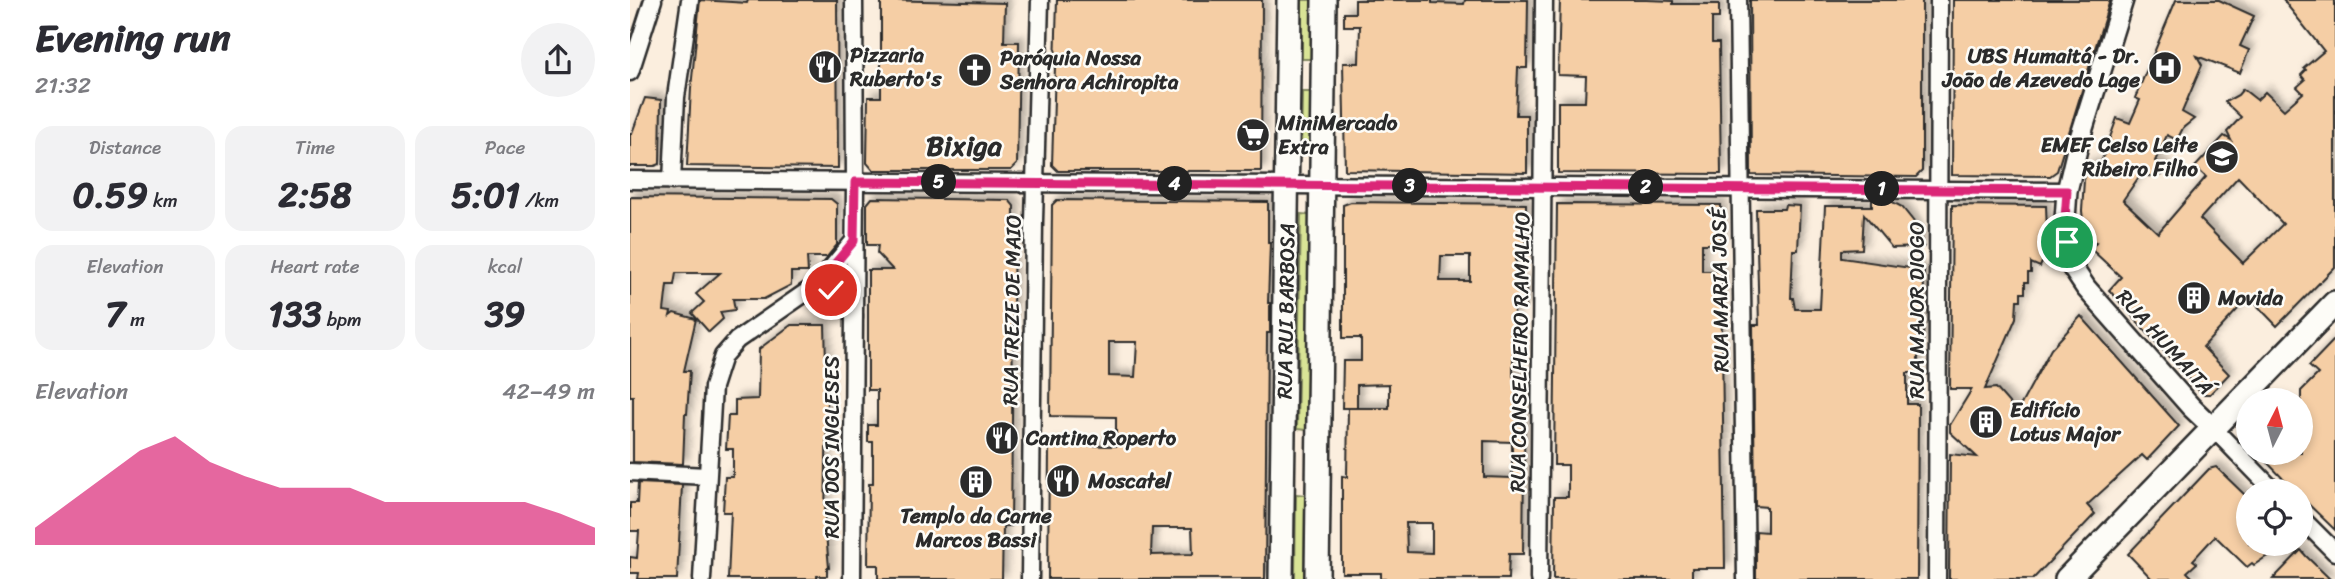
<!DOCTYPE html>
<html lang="en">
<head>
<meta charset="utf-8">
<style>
  body { margin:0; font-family:Sriracha,sans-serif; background:#f2f2f3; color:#2b2b33; height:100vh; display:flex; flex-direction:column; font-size:26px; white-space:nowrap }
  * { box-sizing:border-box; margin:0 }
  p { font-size:23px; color:#7c7c81 }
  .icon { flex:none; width:38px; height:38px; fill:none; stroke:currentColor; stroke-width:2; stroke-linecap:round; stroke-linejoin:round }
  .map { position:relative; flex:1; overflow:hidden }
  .drawer { display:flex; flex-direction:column; background:#fff; width:630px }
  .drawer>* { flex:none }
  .needle { width:46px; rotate:6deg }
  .fabs { position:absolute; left:1606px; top:388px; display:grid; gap:14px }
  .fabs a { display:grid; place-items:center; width:77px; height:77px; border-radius:50%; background:#fff; box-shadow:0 4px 10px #0003; font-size:35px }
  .pin { position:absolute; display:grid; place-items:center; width:60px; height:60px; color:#fff; margin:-30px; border:4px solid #fff; border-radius:50%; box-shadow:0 2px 7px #0007 }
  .km { position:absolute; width:35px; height:35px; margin:-18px; border-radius:50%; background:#222; color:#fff; font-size:19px; line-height:35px; text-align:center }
  .round { display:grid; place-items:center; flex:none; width:74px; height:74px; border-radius:37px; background:#f2f2f3 }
  .overview { display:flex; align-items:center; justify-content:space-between; height:119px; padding:0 35px }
  h1 { font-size:38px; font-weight:700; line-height:52px }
  .figures { display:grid; grid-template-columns:repeat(3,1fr); gap:10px; height:119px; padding:7px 35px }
  .figures div { display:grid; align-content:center; border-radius:18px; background:#f2f2f3; text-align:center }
  .figures b { font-size:35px; font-weight:700 }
  .figures small { font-size:19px; font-weight:400 }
  .figures p { font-size:19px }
  .chart { height:196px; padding:14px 35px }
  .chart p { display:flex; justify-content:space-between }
  .chart svg { width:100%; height:126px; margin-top:7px; fill:#db2777; opacity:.7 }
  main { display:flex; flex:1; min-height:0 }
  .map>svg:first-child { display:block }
  .green { fill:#d9e496; stroke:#828860; stroke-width:2 }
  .building { fill:#f5cea5; stroke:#2b2b2b; stroke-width:2; fill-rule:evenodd; filter:url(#shadow) }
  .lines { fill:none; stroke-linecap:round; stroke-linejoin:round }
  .minor-casing { stroke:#2b2b2b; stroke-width:21 }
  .tertiary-casing { stroke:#2b2b2b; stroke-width:24 }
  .secondary-casing { stroke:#2b2b2b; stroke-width:28 }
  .minor { stroke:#fdfcf7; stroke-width:16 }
  .tertiary { stroke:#fdfcf7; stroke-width:19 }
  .secondary { stroke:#fdfcf7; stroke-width:23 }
  .route-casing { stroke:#fff; stroke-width:14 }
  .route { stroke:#db2777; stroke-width:9 }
  .labels { text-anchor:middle; stroke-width:5; stroke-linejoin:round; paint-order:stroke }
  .poi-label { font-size:21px; font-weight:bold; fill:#2b2b2b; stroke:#fdfcf7; text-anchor:start }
  .street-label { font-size:21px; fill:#2b2b2b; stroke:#fdfcf7 }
  .district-label { font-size:28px; font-weight:bold; fill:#2b2b2b; stroke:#fdfcf7 }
</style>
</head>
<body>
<main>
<section class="drawer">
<div class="overview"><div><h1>Evening run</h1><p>21:32</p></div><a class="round"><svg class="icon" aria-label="share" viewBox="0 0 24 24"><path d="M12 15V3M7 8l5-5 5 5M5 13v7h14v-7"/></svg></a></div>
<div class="figures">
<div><p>Distance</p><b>0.59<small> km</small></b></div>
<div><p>Time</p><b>2:58</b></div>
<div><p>Pace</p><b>5:01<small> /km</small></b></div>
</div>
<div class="figures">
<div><p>Elevation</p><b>7<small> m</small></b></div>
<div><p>Heart rate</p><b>133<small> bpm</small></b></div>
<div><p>kcal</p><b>39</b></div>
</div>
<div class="chart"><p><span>Elevation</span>42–49 m</p>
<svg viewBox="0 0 160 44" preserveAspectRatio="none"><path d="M0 44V38L10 29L20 20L30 11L40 6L50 15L60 20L70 24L80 24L90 24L100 29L110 29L120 29L130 29L140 29L150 33L160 38V44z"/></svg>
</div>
</section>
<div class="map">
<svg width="1705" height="579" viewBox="0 0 1705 579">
  <defs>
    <filter id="shadow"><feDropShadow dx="5" dy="-5" stdDeviation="3.5" flood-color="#0004"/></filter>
  </defs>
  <rect width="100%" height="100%" fill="#fbeede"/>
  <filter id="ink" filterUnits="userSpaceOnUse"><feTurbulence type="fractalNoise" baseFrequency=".0143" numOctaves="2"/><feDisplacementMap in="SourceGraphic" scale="14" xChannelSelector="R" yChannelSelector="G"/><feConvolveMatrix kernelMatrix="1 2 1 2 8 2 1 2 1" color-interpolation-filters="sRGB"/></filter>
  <g filter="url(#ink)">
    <g class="green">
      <rect x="672" y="0" width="9" height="59"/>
      <path d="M672 92H681L680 153H671Z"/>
      <path d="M671 214 680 215 676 430 667 429Z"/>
      <path d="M666 494 675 495 674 579H665Z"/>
    </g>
    <g class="building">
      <path d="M70 0 117 3 118 0H207L208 168 57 166 61 88Z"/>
      <path d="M251 0 375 3 374 42H389L387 164 381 170H243L237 163 238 97H251Z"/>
      <path d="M427 0H632L631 171H428L422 165Z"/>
      <path d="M725 0H802V3L834 4 835 0H898L897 68H888L886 115H897V173L715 170 713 63H729L730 26H714V13H725Z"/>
      <path d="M930 0H1016L1043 1V4H1089V18H1082V43H1089L1091 174 928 173V102H955L956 76 928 75Z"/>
      <path d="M1120 0H1292V171L1286 177 1121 175Z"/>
      <path d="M1323 0H1480L1427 171 1420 176 1322 175Z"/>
      <path d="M1546 0H1589L1624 16 1610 46 1619 50 1610 73 1567 56 1572 65 1552 112 1564 119 1553 128 1547 140 1537 135 1525 161 1535 166 1532 175 1522 177 1511 174 1493 200 1528 233 1576 177 1565 167 1594 136 1601 140 1597 132 1611 117 1595 102 1608 95 1613 89 1627 100 1635 92 1654 110 1673 93 1667 87 1675 80 1671 75 1676 70 1674 68 1694 51 1653 0H1705V267L1647 326 1619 297 1573 347 1599 374 1580 394H1572L1479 290 1491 277 1461 249 1466 242 1455 239 1452 211 1454 180 1458 163 1469 168 1487 118 1500 123 1510 100 1505 98ZM1608 177 1653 224 1613 263 1570 219Z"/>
      <path d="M15 98 31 100 30 164 25 166H0V133H2Z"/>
      <path d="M0 197 201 199 207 204V245L197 257H177L178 272H161V285L134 299H103L105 310 90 312 93 319 79 332 62 313 74 302 66 294 90 273H46L44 285H37L34 311 41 312 40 316 44 313 66 319 54 371H60L57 414H55L53 464 3 462V396H0Z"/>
      <path d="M242 198 379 200 384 206 381 526H373L372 579H248V565H238L239 484H243V442H238V425H247V390H238V270H263L247 253 248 245H237V204Z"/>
      <path d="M427 200 638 202V243H640L638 303H640V333H637L635 579H418L419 445 486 446V417L420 416 422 205ZM479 342H507L505 377 479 376ZM522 528H562L563 554 521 555Z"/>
      <path d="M1242 200H1259L1272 207 1284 222 1294 247 1262 248 1234 214 1232 249 1212 250V258L1294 270 1293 344H1288V373H1277V404H1288L1287 579H1126V531L1137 532V507L1125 506 1123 325H1129L1126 209H1154L1155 205 1170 206 1168 250H1163L1161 298H1163L1165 309H1190L1195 206H1242Z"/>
      <path d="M721 202 896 204 895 256H886V282H896V308L884 307 883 342V376H895L893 554H879L878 579H751V573H712V476L717 477 718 408H759V384L727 385V408H712L713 361H731V338H713V205ZM811 256H840V281H810ZM854 441 882 442V478L854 477ZM776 523H802V553L777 552Z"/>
      <path d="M927 204 1091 205V244H1072V271H1091L1095 568H1062V579H923L924 497H938V465H924Z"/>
      <path d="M1322 205 1416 206 1418 258H1414L1410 267 1401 263V273H1398V282H1395V293H1391V300H1387L1386 318 1355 389 1366 388 1387 412 1421 349 1451 316 1549 426 1517 460 1512 455 1457 505 1465 514 1403 579H1319L1320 454 1347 457 1320 432V425L1342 389H1320Z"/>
      <path d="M161 325H195L197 402 195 522 199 568H197V576H187V579H98L101 512H93L95 477H103V449H96L98 416H105V400L128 399 129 349Z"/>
      <path d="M1705 339V530L1671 497V492H1666L1628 453H1671V391L1688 374 1679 366Z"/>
      <path d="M1586 467 1619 499V544H1655L1624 565 1622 563 1617 567 1585 536 1563 560 1567 563 1557 572 1564 579H1522L1498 554 1579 469Z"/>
      <path d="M8 483 52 485 47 579H8L9 573H0V557L7 558 9 531H0V503H7Z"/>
      <path d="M1671 550 1676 556 1700 579H1643Z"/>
    </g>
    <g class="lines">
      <g class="minor-casing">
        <g id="minor">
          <path d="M1108 0 1116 579"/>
          <path d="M0 72 23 0"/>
          <path d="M0 180 1437 191"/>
          <path d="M42 181 46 97 60 0"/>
          <path d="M188 284 213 299 224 316"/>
          <path d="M1584 429 1645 492"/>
          <path d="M0 472 76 476"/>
          <path d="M1671 518 1705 552"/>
          <path d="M72 579 83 387 93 356 107 340 188 284 224 241"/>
          <path d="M222 579 225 182 224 0"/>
          <path d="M400 579 404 221 410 0"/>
          <path d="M909 579 914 0"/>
          <path d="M1307 579 1309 0"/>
        </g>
      </g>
      <g class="tertiary-casing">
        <path id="tertiary" d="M1493 0 1449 141 1437 191 1435 219 1438 254 1442 267 1456 288 1561 407 1584 429"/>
      </g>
      <g class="secondary-casing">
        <g id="secondary">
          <path d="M651 579 659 0"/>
          <path d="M687 579 694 0"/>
          <path d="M1437 579 1705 303"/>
        </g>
      </g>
      <use href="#minor" class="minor"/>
      <use href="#tertiary" class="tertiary"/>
      <use href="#secondary" class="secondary"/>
    </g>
  </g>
  <g class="lines" filter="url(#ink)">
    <g class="route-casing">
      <path id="route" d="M201 290 188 284 224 241 225 182 1437 191 1435 219 1437 242"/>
    </g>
    <use href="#route" class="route"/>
  </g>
  <defs>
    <g id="restaurant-disc" transform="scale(1.75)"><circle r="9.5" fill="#2b2b2b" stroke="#fdfcf7"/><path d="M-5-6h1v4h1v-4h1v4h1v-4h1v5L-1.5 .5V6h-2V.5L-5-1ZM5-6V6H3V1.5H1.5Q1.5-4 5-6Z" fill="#fff"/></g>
    <g id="hospital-disc" transform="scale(1.75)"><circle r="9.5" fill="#2b2b2b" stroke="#fdfcf7"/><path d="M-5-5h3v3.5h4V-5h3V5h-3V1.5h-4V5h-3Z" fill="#fff"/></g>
    <g id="church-disc" transform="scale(1.75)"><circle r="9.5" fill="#2b2b2b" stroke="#fdfcf7"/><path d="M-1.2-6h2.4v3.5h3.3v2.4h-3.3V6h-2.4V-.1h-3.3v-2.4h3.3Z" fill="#fff"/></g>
    <g id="supermarket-disc" transform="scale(1.75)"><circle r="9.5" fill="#2b2b2b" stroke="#fdfcf7"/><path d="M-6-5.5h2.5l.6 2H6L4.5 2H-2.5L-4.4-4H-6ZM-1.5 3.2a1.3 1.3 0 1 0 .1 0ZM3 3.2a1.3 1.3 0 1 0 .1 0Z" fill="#fff"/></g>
    <g id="school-disc" transform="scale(1.75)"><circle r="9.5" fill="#2b2b2b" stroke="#fdfcf7"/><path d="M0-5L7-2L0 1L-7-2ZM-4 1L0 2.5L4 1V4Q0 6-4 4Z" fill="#fff"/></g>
    <g id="building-disc" transform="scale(1.75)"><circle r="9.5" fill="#2b2b2b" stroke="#fdfcf7"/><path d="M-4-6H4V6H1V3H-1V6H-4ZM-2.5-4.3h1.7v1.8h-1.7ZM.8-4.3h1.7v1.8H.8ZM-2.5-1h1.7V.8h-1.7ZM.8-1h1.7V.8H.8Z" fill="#fff"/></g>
  </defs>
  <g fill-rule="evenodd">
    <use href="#restaurant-disc" x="195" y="67"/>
    <use href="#hospital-disc" x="1535" y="68"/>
    <use href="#church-disc" x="345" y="70"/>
    <use href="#supermarket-disc" x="623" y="135"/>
    <use href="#school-disc" x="1592" y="157"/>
    <use href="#building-disc" x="1564" y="298"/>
    <use href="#building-disc" x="1356" y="422"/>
    <use href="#restaurant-disc" x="372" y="438"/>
    <use href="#restaurant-disc" x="433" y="481"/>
    <use href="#building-disc" x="346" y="482"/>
  </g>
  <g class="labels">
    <g class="poi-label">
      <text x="220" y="62">Pizzaria<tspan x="220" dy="24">Ruberto's</tspan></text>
      <text x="1510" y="63" text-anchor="end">UBS Humaitá - Dr.<tspan x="1510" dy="24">João de Azevedo Lage</tspan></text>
      <text x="370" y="65">Paróquia Nossa<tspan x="370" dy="24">Senhora Achiropita</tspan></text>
      <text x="648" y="130">MiniMercado<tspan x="648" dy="24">Extra</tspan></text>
      <text x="1568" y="152" text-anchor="end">EMEF Celso Leite<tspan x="1568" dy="24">Ribeiro Filho</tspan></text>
      <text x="1588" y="305">Movida</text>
      <text x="1380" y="417">Edifício<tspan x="1380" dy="24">Lotus Major</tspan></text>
      <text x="396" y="445">Cantina Roperto</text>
      <text x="458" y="488">Moscatel</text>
      <text x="346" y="523" text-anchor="middle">Templo da Carne<tspan x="346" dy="24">Marcos Bassi</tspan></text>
    </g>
    <g class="street-label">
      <text transform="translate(1090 290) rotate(-91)" y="7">RUA MARIA JOSÉ</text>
      <text transform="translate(382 310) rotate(-89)" y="7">RUA TREZE DE MAIO</text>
      <text transform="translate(1287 310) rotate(-90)" y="7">RUA MAJOR DIOGO</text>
      <text transform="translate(656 311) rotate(-89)" y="7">RUA RUI BARBOSA</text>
      <text transform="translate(1535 342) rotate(48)" y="7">RUA HUMAITÁ</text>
      <text transform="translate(890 352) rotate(-89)" y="7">RUA CONSELHEIRO RAMALHO</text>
      <text transform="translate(202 447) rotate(-90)" y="7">RUA DOS INGLESES</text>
    </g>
    <g class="district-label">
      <text x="334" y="155">Bixiga</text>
    </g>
  </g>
</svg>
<div class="fabs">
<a><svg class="needle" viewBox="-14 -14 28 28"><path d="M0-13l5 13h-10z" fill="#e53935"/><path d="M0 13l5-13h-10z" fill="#7c7c81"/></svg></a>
<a><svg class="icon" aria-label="locate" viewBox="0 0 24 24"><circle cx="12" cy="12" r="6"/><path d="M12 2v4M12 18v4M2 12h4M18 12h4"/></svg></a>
</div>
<div class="pin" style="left:1437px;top:242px;background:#1e9e55"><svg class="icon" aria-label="arrive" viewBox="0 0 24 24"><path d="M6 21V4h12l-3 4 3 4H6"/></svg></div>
<div class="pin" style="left:201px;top:290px;background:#d93025"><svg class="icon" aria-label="check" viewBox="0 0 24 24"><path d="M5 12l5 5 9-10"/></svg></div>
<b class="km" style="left:1252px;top:189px">1</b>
<b class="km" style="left:1016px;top:187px">2</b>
<b class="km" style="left:780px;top:186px">3</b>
<b class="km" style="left:545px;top:184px">4</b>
<b class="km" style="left:309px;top:182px">5</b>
</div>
</main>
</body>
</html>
